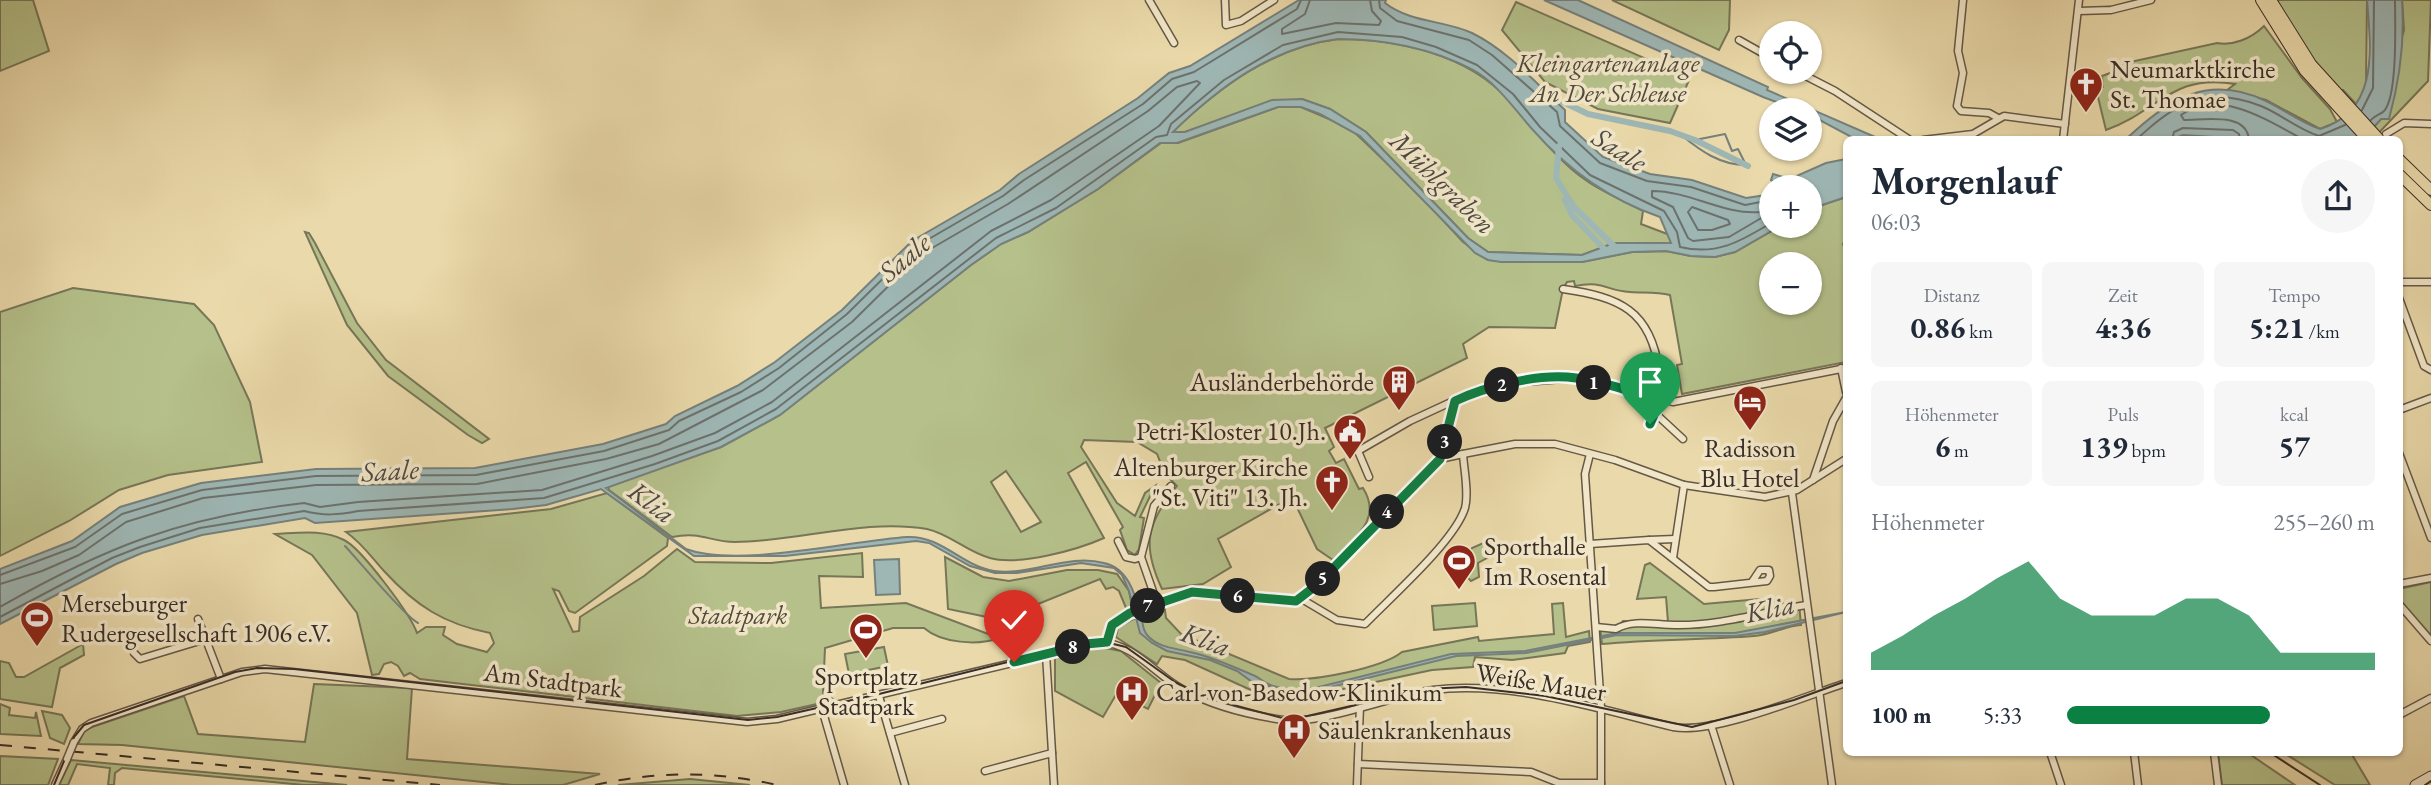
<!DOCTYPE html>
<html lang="de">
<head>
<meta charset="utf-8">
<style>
  body { margin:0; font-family:"EB Garamond",serif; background:#f6f6f7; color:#1f2937; height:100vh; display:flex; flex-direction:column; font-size:26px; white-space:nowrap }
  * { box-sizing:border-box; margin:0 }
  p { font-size:23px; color:#747a83 }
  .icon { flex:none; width:38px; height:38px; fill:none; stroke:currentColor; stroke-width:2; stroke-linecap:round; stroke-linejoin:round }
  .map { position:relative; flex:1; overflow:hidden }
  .panel { position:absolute; left:1843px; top:136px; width:560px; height:620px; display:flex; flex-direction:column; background:#fff; border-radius:10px; box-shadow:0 2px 5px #0004 }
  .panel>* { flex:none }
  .buttons { position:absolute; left:1759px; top:21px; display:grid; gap:14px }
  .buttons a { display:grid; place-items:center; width:63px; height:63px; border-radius:50%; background:#fff; box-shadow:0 2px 5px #0004; font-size:35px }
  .pin { position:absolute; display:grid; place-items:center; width:60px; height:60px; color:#fff; margin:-72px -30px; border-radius:50% 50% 50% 0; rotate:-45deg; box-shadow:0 0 7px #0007 }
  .pin .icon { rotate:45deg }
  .km { position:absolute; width:35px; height:35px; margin:-18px; border-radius:50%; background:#222; color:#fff; font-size:19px; line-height:35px; text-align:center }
  .round { display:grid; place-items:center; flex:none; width:74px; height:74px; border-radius:37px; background:#f6f6f7 }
  .summary { display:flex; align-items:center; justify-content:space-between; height:119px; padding:0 28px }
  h1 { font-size:38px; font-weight:700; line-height:52px }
  .stats { display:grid; grid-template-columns:repeat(3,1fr); gap:10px; height:119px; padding:7px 28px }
  .stats div { display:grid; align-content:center; border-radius:10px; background:#f6f6f7; text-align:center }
  .stats b { font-size:30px; font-weight:700 }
  .stats small { font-size:19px; font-weight:400 }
  .stats p { font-size:19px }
  .chart { height:196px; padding:14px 28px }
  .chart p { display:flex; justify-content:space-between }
  .chart svg { width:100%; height:126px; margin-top:7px; fill:#0b8043; opacity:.7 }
  ul { padding:0 28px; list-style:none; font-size:23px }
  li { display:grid; grid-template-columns:112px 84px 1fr; align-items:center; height:52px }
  li i { height:18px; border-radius:9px; background:#0b8043 }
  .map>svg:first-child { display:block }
  .green { fill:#b5c08a; stroke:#777658; stroke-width:2; fill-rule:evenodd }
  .water { fill:#9eb7b5; stroke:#76807c; stroke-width:2; fill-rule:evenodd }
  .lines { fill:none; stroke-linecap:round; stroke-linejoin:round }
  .shore { stroke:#6c726e; stroke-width:2 }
  .stream { stroke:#76807c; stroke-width:2 }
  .canal { stroke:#9eb7b5; stroke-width:6 }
  .street-casing { stroke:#655847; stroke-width:9 }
  .secondary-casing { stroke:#392d26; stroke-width:11 }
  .primary-casing { stroke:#392d26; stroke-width:12 }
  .street { stroke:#f1e6c8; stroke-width:6 }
  .secondary { stroke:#f1e6c8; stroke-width:9 }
  .primary { stroke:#ead9aa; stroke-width:10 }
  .tram { stroke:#392d26; stroke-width:2 }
  .rail { stroke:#392d26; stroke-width:2; stroke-dasharray:12 12; stroke-linecap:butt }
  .street-bridge-casing { stroke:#655847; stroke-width:9; stroke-linecap:butt }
  .street-bridge { stroke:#f1e6c8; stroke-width:6 }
  .route-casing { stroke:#fff; stroke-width:14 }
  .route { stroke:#0b8043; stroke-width:9 }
  .labels { text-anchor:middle; stroke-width:7; stroke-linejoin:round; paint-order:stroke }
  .park-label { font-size:26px; font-style:italic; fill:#524a3a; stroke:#f1e6c8 }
  .poi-label { font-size:26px; fill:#392d26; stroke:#f1e6c8; text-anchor:start }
  .street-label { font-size:26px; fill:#392d26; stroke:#f1e6c8 }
  .water-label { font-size:28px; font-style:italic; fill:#4d4943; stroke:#f1e6c8 }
</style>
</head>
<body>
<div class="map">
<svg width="2431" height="785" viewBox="0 0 2431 785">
  <rect width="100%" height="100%" fill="#ead9aa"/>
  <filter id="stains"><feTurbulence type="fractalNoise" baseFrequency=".00286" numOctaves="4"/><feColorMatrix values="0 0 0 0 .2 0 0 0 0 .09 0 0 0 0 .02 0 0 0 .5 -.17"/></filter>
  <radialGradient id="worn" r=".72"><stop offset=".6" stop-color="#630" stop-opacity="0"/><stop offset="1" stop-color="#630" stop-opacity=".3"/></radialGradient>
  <g class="green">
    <path d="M0 0H33L49 51 0 71Z"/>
    <path d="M1612 0H1730L1729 30 1719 50Z"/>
    <path d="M2274 0H2367L2366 87 2357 105 2343 90H2339L2309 56Z"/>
    <path d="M2402 0H2431L2428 81 2372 140H2362L2381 119 2404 30Z"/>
    <path d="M1516 2 1690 78 1670 123 1598 109 1545 82 1502 30Z"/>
    <path d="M2264 26 2302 78 2330 109 2337 122 2320 129 2266 100 2227 90 2235 84C2171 73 2158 112 2106 130L2096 89 2103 87 2102 76 2121 69V64L2217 43C2232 46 2251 39 2264 26Z"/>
    <path d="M1338 39C1398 39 1467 54 1509 100 1533 127 1556 160 1587 181 1604 193 1625 201 1643 211L1641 224 1670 235 1671 244 1614 243 1582 255 1488 252 1468 238 1366 132 1330 109 1302 99 1228 117 1185 132H1172C1219 88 1272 47 1338 39Z"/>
    <path d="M1278 107H1301L1350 128 1416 191 1463 242 1488 260 1582 262 1632 252 1666 251 1691 256 1715 257 1735 252 1780 226H1810V209L1846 197V239L1843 244 1846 251V362L1682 394 1677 365 1682 364 1670 295C1656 292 1644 293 1630 292 1605 291 1605 280 1575 286L1574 281 1567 282 1563 289 1555 328 1489 327 1463 344 1467 358 1325 428 1334 447 1329 451 1336 463 1344 459 1359 489 1363 488C1383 520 1354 538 1333 560L1317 549 1292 497 1218 539 1231 567 1203 584 1162 589C1141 544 1147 524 1177 486L1165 474 1157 454 1137 442 1084 440 1081 447 1117 503 1135 516 1145 493 1155 486 1140 517 1144 518 1139 549 1135 555 1127 550 1120 530 1123 527 1086 462 1068 473 1104 538C1077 550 1019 566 990 558 967 552 950 534 927 529 864 518 798 542 735 542 709 542 702 531 672 537L609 490 608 486 721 447 780 415 971 265 1001 244 1028 232 1098 189 1161 143H1178ZM1771 264H1810V303H1771ZM1006 471 1041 522 1021 532 991 482Z"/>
    <path d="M305 232 309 233 315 243 357 323 386 360 489 439 482 443 468 435 388 376 347 325Z"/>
    <path d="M73 288 194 304 214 325 250 402 262 462 168 475 119 490 69 521 0 556V312Z"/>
    <path d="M607 493 668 538 667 546 575 613 569 611 559 591 553 589 573 632 579 631 580 617 644 576 677 549 695 562 771 563 862 553 863 577 819 576 821 608 906 603 999 638C978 646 941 643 924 628H893L825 648 823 693 835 700 781 712 737 716 420 679 410 673 404 676 398 666 391 662 384 664 379 674 372 675 357 613 312 555 275 534C298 533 323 529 344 540 361 548 411 615 417 633L426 627H445L443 635 457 644 487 652 494 643 490 633C444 624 416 606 384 571 372 558 362 543 346 532L551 509Z"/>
    <path d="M1490 540 1496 553 1478 563 1479 577 1471 581 1457 567 1472 548Z"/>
    <path d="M945 557 983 577 1009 581 1067 570H1098L1117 574 1129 591 1132 606 1126 608 1119 591 1113 587 1106 589 1100 579 1028 608 1022 622 1008 629 987 617 948 609Z"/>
    <path d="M1650 563 1704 604 1771 598 1787 605 1799 603 1801 625C1785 626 1770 635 1754 636 1703 640 1653 639 1602 644L1600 627 1616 629 1623 621 1668 622 1666 597 1637 599 1645 565Z"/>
    <path d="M2431 582V637L2399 600V589Z"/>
    <path d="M1164 603 1166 618 1181 634 1289 679C1315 681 1382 668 1402 652L1478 637 1479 641 1554 634 1552 604 1563 603 1566 637 1589 631 1590 642 1568 646 1565 653 1512 660 1475 657 1473 667 1432 670 1296 699 1253 691 1185 660 1162 656 1157 664 1116 637 1118 627Z"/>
    <path d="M1475 603 1477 626 1434 630 1432 606Z"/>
    <path d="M83 644 84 655 60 668 52 707 0 699V661L9 663 16 677H24Z"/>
    <path d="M884 647 888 666 849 674 845 654Z"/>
    <path d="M1100 647 1121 651 1161 683 1148 709 1117 693 1103 717 1055 691V657Z"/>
    <path d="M314 684 412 688 407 759 600 774 563 785H512L122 745 78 744 84 731 92 727 184 696 198 734 305 742Z"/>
    <path d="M0 704 10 708 9 715 35 718 36 712 41 736 0 734Z"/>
    <path d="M42 711 62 715 70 728 64 744 50 738Z"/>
    <path d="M2218 753H2248L2295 785H2222Z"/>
    <path d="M2284 753H2351L2370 785H2335Z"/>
    <path d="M0 756 58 759 48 785H0Z"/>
    <path d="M71 760 347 785H304L122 768 115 773 114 785H108L110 768 77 764 68 785H59Z"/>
    <path d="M690 779 750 785H618Z"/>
  </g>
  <g class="water">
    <path d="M1299 0H1386L1385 3C1411 23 1444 20 1472 33 1507 50 1537 84 1565 110V122L1603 157 1650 174 1692 180 1746 198 1766 195 1771 187V226H1780L1735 252 1715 257 1691 256 1666 251 1632 252 1582 262H1501L1488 260 1475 253 1360 136 1320 114 1301 107H1278L1177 143H1160L1098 189 1028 232 1001 244 971 265 780 415 721 447 606 488 686 549C738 568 849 541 907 537 941 535 962 566 994 571 1031 576 1068 553 1104 563 1128 568 1135 594 1141 615 1143 623 1142 629 1147 635 1158 648 1175 648 1190 652 1213 657 1234 667 1255 676 1261 679 1266 684 1273 686 1287 690 1301 690 1315 688L1451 654 1525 651 1617 633H1735L1846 612 1765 632 1735 636 1617 635 1526 653 1456 656 1315 691 1290 692 1251 681 1237 671 1210 660 1167 651 1152 643 1140 633 1129 591 1122 575 1114 568 1081 563 1017 573H995L970 566 929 543 916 541 785 556H694L601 489 546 505 513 509 315 523 305 518 202 535 142 553 116 564 0 624V569L72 541 120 507 201 483 316 469 475 468 603 444 666 424 675 416 737 386 775 362 842 310 912 241 1000 190 1019 174 1138 98 1169 73 1190 66ZM1338 39C1383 39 1432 48 1473 70 1498 84 1514 109 1533 130 1568 170 1610 200 1660 217L1671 243H1614L1582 255 1488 252 1468 238 1366 132 1330 109 1302 99 1272 100 1185 132H1173C1219 87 1272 47 1338 39Z"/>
    <path d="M1544 0H1578L1768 87 1767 90 1882 140H1857L1810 115V110H1798L1763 97Z"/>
    <path d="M2367 0H2402C2405 41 2400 79 2389 119H2381L2362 140H2259L2183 135 2171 140H2125C2168 100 2207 73 2266 101 2285 110 2300 122 2320 129 2379 111 2371 50 2367 0Z"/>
    <path d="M1846 159V197L1810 209V187H1771L1778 185 1771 180 1773 174 1790 179 1826 163Z"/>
    <path d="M899 559 900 594 876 595 874 560Z"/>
  </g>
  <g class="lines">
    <g class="shore">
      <path d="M1310 0 1305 14 1282 29V34L1336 23 1379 25 1381 21 1372 11 1370 0"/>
      <path d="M1379 0 1380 8 1397 21 1469 40 1492 55 1557 112 1560 126 1600 163 1647 181 1691 187 1745 205 1771 200"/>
      <path d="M2362 110 2373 88 2374 0"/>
      <path d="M2371 120C2374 116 2381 114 2384 111 2398 96 2395 20 2395 0"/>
      <path d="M2136 140C2176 102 2206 85 2261 106 2281 114 2297 129 2319 136L2345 125"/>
      <path d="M2172 140 2174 132 2183 128 2233 130 2239 134 2240 140"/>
      <path d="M2249 140C2247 112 2205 120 2184 120L2181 115C2219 87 2270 122 2304 140"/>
      <path d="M1652 191C1690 191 1723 215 1760 212L1763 217 1729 237 1693 241 1688 238 1673 207 1652 197Z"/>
      <path d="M1692 207 1728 220 1730 224 1712 230H1698L1688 212Z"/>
      <path d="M0 575 75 547 122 514 202 490 316 476 476 475 604 451 669 430 679 421 741 392 779 368 847 314 915 247 1003 196 1024 180 1143 104 1172 79 1194 72 1297 9 1301 0"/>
      <path d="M0 584 42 571 79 555 126 522 203 498 316 485 477 484 606 459 659 444 763 390 852 322 920 255 1008 204 1148 111 1177 87 1197 81 1200 83 1159 126 1051 200 991 231 772 402 715 433 652 456 542 490 358 502 320 507 304 503C182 517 105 547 0 607"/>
      <path d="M0 617 112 558 140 547 200 528 304 511C324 516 338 515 358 511L544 498 655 464 718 441 776 409 996 238 1056 208 1156 137 1167 135 1171 124 1224 80 1283 45 1338 32 1402 37 1436 47 1477 65 1513 94 1540 127 1590 175 1664 211 1677 232 1680 247C1717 256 1741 241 1771 223"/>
    </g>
    <g class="stream">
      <path d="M1681 135C1701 151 1720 165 1746 165L1738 149 1732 151 1725 134 1695 140"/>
      <path d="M345 546C360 562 404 616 418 623"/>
    </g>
    <g class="canal">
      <path d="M1544 93 1588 114 1670 131 1695 140 1748 166"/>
      <path d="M1559 146 1556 178 1573 206 1616 248"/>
      <path d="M1565 200 1572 215 1607 252"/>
    </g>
    <g class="street-casing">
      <g id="street">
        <path d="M1149 0 1174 43"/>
        <path d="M1225 0 1226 25 1241 21 1274 0"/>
        <path d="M1963 0 1958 51 1963 73 1957 106 1961 111 1989 113 1998 118"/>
        <path d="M2079 11 2111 10 2151 0"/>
        <path d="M1739 40 1771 58"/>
        <path d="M1798 72 1835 91 1910 140"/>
        <path d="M2386 134 2404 123 2431 124"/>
        <path d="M1923 140 1973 134 2004 116 2065 124"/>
        <path d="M2063 140 2079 0"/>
        <path d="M2399 282H2431"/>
        <path d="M1563 289C1619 297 1651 310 1659 371 1661 389 1660 408 1650 423"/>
        <path d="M2399 298 2424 366 2431 370"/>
        <path d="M1841 368 1846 392"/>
        <path d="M2399 410 2431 398"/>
        <path d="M1656 414 1683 439"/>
        <path d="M2399 453 2431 538"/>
        <path d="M1590 454 1585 474 1601 708V785"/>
        <path d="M1440 459 1455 401"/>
        <path d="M1369 477 1358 451 1410 421 1477 390 1511 383 1575 378 1673 402 1846 368"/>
        <path d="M1813 480 1833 421 1846 398"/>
        <path d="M1792 493 1832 785"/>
        <path d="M1649 540 1675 539"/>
        <path d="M1118 541 1126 557 1135 559 1141 557"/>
        <path d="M1590 544 1649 540 1709 587H1714L1767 581 1770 576 1769 570H1760L1752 582"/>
        <path d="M1673 558 1684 485"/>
        <path d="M2399 584 2431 578"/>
        <path d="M1300 598 1337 620 1365 624C1390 598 1455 541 1465 508 1469 493 1464 470 1463 454"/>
        <path d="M1157 603 1141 557 1154 506 1171 486"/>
        <path d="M2399 604 2431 641"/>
        <path d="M198 619 221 679"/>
        <path d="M1596 627 1616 629C1633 619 1655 625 1675 625 1719 626 1763 612 1806 605"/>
        <path d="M1107 642 1112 625 1131 613 1193 592 1296 601 1318 584 1440 459 1463 454 1515 444H1555L1615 460 1684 485 1765 497 1797 490 1846 459"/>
        <path d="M134 653 140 659 206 639"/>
        <path d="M1046 654 1054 785"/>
        <path d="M879 696 905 785"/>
        <path d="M822 709 844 785"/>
        <path d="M2399 715 2431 698"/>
        <path d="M1711 725 1730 785"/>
        <path d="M890 733 942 719"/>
        <path d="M74 742 82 729 91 723 242 672 265 669 747 722 777 719 1101 642C1134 644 1155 674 1182 689 1212 706 1249 715 1283 720 1317 726 1393 695 1433 690 1509 680 1599 709 1673 727 1714 735 1805 696 1846 683"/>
        <path d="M2050 752 2061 785"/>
        <path d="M2134 752 2138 785"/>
        <path d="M2214 752 2218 785"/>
        <path d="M1358 764 1531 772 1559 783H1601"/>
        <path d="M985 771 1052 753"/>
        <path d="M55 785 67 759"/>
        <path d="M1357 785 1360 706"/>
      </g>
    </g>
    <g class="secondary-casing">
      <path id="secondary" d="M2415 785 2431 776"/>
    </g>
    <g class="primary-casing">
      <g id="primary">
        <path d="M2261 0 2305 71 2368 140"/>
        <path d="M2271 0 2311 64 2380 140"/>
        <path d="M2399 159 2431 190"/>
        <path d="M2399 174 2431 205"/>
      </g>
    </g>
    <use href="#street" class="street"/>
    <use href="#secondary" class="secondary"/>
    <use href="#primary" class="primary"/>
    <g class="tram">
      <path d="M2269 752 2320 785"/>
      <path d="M54 785 74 737 84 725 235 672 257 668 294 669 748 720 777 717 879 694 1097 640 1126 647 1175 682 1203 697 1290 720 1425 689 1466 687 1545 696 1692 727 1794 700 1846 681"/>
      <path d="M2425 785 2431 781"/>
    </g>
    <g class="rail">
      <path d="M0 745 440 785"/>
      <path d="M595 785C656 771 716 771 777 785"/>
    </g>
    <g class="street-bridge-casing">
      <path id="street-bridge" d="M67 759 74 742"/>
    </g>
    <use href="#street-bridge" class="street-bridge"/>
  </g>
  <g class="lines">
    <g class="route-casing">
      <path id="route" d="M1014 662 1086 644 1107 642 1112 625 1130 613 1192 592 1296 601 1318 584 1440 459 1455 401C1487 386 1539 373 1576 378 1604 382 1633 392 1660 401L1650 424"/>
    </g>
    <use href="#route" class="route"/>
  </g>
  <defs>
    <g id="church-pin" transform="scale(1.75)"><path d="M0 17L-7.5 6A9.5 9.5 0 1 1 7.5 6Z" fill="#8f2418" stroke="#f1e6c8"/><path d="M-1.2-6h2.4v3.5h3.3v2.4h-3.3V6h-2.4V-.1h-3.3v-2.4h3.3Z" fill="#fff"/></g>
    <g id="building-pin" transform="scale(1.75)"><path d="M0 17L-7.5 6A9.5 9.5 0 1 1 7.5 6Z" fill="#8f2418" stroke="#f1e6c8"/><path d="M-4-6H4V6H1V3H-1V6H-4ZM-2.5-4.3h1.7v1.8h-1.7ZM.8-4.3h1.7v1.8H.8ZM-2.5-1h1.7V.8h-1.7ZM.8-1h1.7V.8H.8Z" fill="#fff"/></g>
    <g id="hotel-pin" transform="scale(1.75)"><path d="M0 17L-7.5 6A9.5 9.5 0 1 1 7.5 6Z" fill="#8f2418" stroke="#f1e6c8"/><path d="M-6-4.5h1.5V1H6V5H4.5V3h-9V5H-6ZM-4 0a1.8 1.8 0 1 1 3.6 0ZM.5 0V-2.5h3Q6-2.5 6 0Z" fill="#fff"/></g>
    <g id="civic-pin" transform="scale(1.75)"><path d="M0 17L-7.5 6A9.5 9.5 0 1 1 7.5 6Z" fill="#8f2418" stroke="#f1e6c8"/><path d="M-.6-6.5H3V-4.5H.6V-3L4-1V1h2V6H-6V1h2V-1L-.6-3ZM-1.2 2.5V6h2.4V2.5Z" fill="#fff"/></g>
    <g id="stadium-pin" transform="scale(1.75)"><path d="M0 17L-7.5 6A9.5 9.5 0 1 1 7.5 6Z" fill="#8f2418" stroke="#f1e6c8"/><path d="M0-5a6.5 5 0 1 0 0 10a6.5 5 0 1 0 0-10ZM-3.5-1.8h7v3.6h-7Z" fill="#fff"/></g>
    <g id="hospital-pin" transform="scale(1.75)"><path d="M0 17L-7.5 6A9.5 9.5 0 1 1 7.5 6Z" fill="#8f2418" stroke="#f1e6c8"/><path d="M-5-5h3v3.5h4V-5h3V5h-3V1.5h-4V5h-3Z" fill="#fff"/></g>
  </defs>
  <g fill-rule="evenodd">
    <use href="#church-pin" x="2086" y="84"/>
    <use href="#building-pin" x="1399" y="382"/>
    <use href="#hotel-pin" x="1750" y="402"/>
    <use href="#civic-pin" x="1350" y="431"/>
    <use href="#church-pin" x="1332" y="482"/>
    <use href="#stadium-pin" x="1459" y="561"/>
    <use href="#stadium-pin" x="37" y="618"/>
    <use href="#stadium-pin" x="866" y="630"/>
    <use href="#hospital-pin" x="1132" y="692"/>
    <use href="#hospital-pin" x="1294" y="730"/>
  </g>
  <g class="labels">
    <g class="park-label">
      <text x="1608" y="72">Kleingartenanlage<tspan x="1608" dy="30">An Der Schleuse</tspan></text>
      <text x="738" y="624">Stadtpark</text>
    </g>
    <g class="poi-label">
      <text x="2110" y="78">Neumarktkirche<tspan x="2110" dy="30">St. Thomae</tspan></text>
      <text x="1374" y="391" text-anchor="end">Ausländerbehörde</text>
      <text x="1326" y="440" text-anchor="end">Petri-Kloster 10.Jh.</text>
      <text x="1750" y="457" text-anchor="middle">Radisson<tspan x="1750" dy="30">Blu Hotel</tspan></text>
      <text x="1308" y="476" text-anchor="end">Altenburger Kirche<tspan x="1308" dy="30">"St. Viti" 13. Jh.</tspan></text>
      <text x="1484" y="555">Sporthalle<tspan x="1484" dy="30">Im Rosental</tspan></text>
      <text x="61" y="612">Merseburger<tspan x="61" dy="30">Rudergesellschaft 1906 e.V.</tspan></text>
      <text x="866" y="685" text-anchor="middle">Sportplatz<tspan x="866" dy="30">Stadtpark</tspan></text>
      <text x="1156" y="701">Carl-von-Basedow-Klinikum</text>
      <text x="1318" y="739">Säulenkrankenhaus</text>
    </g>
    <g class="street-label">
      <text transform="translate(553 680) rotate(7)" y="9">Am Stadtpark</text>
      <text transform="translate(1541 682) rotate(9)" y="9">Weiße Mauer</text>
    </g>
    <g class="water-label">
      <text transform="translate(1620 149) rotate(32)" y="10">Saale</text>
      <text transform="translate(1443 182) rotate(44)" y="10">Mühlgraben</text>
      <text transform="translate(904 257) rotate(-40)" y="10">Saale</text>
      <text transform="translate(390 470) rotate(-3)" y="10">Saale</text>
      <text transform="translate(652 502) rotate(37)" y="10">Klia</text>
      <text transform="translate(1770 608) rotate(-12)" y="10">Klia</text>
      <text transform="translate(1206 639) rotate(20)" y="10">Klia</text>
    </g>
  </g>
  <rect width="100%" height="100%" filter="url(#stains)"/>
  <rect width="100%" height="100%" fill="url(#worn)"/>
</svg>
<div class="buttons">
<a><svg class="icon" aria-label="locate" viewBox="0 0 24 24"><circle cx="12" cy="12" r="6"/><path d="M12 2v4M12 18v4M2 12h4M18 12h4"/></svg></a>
<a><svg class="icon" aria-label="layers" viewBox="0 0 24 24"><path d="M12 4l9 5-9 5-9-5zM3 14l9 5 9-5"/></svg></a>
<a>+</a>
<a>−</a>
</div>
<div class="pin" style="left:1650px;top:424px;background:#1e9e55"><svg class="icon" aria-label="arrive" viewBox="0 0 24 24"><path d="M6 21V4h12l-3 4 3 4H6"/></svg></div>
<div class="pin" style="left:1014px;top:662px;background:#d93025"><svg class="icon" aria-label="check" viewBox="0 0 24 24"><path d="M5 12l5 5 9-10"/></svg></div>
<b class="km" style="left:1594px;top:383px">1</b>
<b class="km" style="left:1502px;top:385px">2</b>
<b class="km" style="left:1445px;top:442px">3</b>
<b class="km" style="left:1387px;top:512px">4</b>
<b class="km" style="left:1323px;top:579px">5</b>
<b class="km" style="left:1238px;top:596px">6</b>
<b class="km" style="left:1148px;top:606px">7</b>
<b class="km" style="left:1073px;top:647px">8</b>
<section class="panel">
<div class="summary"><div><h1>Morgenlauf</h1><p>06:03</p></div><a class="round"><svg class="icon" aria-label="share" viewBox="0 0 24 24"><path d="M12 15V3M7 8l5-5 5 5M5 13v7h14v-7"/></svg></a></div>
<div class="stats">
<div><p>Distanz</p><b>0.86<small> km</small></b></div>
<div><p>Zeit</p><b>4:36</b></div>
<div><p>Tempo</p><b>5:21<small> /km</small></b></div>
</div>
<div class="stats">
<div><p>Höhenmeter</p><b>6<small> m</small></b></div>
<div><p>Puls</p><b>139<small> bpm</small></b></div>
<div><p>kcal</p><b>57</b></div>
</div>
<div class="chart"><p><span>Höhenmeter</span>255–260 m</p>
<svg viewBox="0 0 160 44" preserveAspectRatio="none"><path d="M0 44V38L10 32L20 25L30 19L40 12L50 6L60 19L70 25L80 25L90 25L100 19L110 19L120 25L130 38L140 38L150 38L160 38V44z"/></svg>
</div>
<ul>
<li><b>100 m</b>5:33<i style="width:66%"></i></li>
</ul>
</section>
</div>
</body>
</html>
